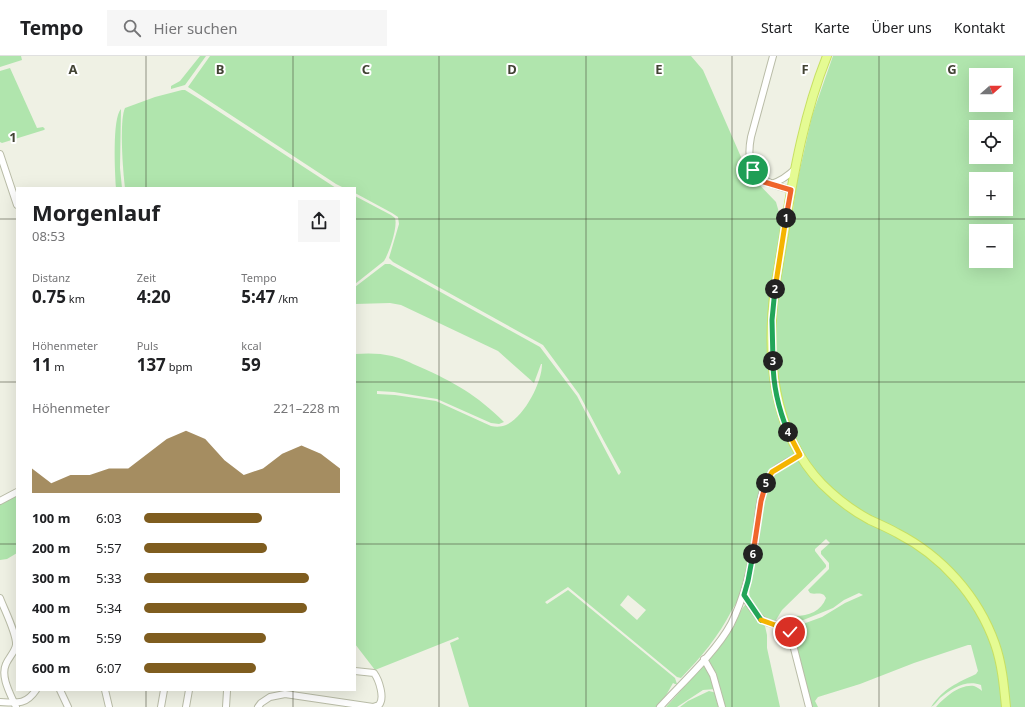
<!DOCTYPE html>
<html lang="de">
<head>
<meta charset="utf-8">
<style>
  body { margin:0; font-family:"Noto Sans",sans-serif; background:#f6f6f6; color:#202124; height:100vh; display:flex; flex-direction:column; font-size:15px; white-space:nowrap }
  * { box-sizing:border-box; margin:0 }
  p { font-size:13px; color:#757577 }
  .icon { flex:none; width:22px; height:22px; fill:none; stroke:currentColor; stroke-width:2; stroke-linecap:round; stroke-linejoin:round }
  .map { position:relative; flex:1; overflow:hidden }
  .details { position:absolute; left:16px; top:131px; width:340px; height:504px; display:flex; flex-direction:column; background:#fff; border-radius:0px; box-shadow:0 4px 16px #0002 }
  .details>* { flex:none }
  .needle { width:26px; rotate:69deg }
  .buttons { position:absolute; left:969px; top:12px; display:grid; gap:8px }
  .buttons a { display:grid; place-items:center; width:44px; height:44px; border-radius:0px; background:#fff; box-shadow:0 4px 16px #0002; font-size:20px }
  .pin { position:absolute; display:grid; place-items:center; width:34px; height:34px; color:#fff; margin:-17px; border:2px solid #fff; border-radius:50%; box-shadow:0 1px 4px #0007 }
  .km { position:absolute; width:20px; height:20px; margin:-10px; border-radius:50%; background:#222; color:#fff; font-size:11px; line-height:20px; text-align:center }
  .round { display:grid; place-items:center; flex:none; width:42px; height:42px; border-radius:0px; background:#f6f6f6 }
  .overview { display:flex; align-items:center; justify-content:space-between; height:68px; padding:0 16px }
  h1 { font-size:22px; font-weight:700; line-height:30px }
  .figures { display:grid; grid-template-columns:repeat(3,1fr); gap:6px; height:68px; padding:4px 16px }
  .figures div { display:grid; align-content:center }
  .figures b { font-size:17px; font-weight:700 }
  .figures small { font-size:11px; font-weight:400 }
  .figures p { font-size:11px }
  .chart { height:112px; padding:8px 16px }
  .chart p { display:flex; justify-content:space-between }
  .chart svg { width:100%; height:72px; margin-top:4px; fill:#7f5d1f; opacity:.7 }
  ul { padding:0 16px; list-style:none; font-size:13px }
  li { display:grid; grid-template-columns:64px 48px 1fr; align-items:center; height:30px }
  li i { height:10px; border-radius:5px; background:#7f5d1f }
  header { display:flex; align-items:center; gap:24px; box-sizing:border-box; height:56px; padding:0 20px; background:#fff; border-bottom:1px solid #e0e0e0 }
  header strong { font-size:19px }
  nav { display:flex; gap:22px; margin-inline-start:auto; font-size:14px }
  .search { width:280px; height:36px; background:#f6f6f6; display:flex; align-items:center; gap:10px; box-sizing:border-box; padding:0 14px; border-radius:0px; color:#757577; font-size:15px }
  .map>svg:first-child { display:block }
  .green { fill:#b0e5ad; fill-rule:evenodd }
  .lines { fill:none; stroke-linecap:round; stroke-linejoin:round }
  .minor-casing { stroke:#b9bca7; stroke-width:8 }
  .major-casing { stroke:#c7e063; stroke-width:10 }
  .minor { stroke:#fff; stroke-width:6 }
  .major { stroke:#e5fb93; stroke-width:8 }
  .split-1-casing { stroke:#fff; stroke-width:8 }
  .split-2-casing { stroke:#fff; stroke-width:8 }
  .split-3-casing { stroke:#fff; stroke-width:8 }
  .split-4-casing { stroke:#fff; stroke-width:8 }
  .split-5-casing { stroke:#fff; stroke-width:8 }
  .split-6-casing { stroke:#fff; stroke-width:8 }
  .split-7-casing { stroke:#fff; stroke-width:8 }
  .split-8-casing { stroke:#fff; stroke-width:8 }
  .split-1 { stroke:#f0652b; stroke-width:5 }
  .split-2 { stroke:#f5b400; stroke-width:5 }
  .split-3 { stroke:#22a559; stroke-width:5 }
  .split-4 { stroke:#22a559; stroke-width:5 }
  .split-5 { stroke:#f5b400; stroke-width:5 }
  .split-6 { stroke:#f0652b; stroke-width:5 }
  .split-7 { stroke:#22a559; stroke-width:5 }
  .split-8 { stroke:#f5b400; stroke-width:5 }
  .grid { fill:none; stroke:#424334; stroke-width:1; stroke-opacity:0.55 }
  .grid-label { font-size:13px; text-anchor:middle; font-weight:bold; fill:#424334; stroke:#fff; stroke-width:4; stroke-linejoin:round; paint-order:stroke }
</style>
</head>
<body>
<header>
<strong>Tempo</strong>
<div class="search"><svg class="icon" aria-label="search" viewBox="0 0 24 24"><circle cx="10" cy="10" r="6"/><path d="M15 15l6 6"/></svg>Hier suchen</div>
<nav><a>Start</a><a>Karte</a><a>Über uns</a><a>Kontakt</a></nav>
</header>
<div class="map">
<svg width="1025" height="651" viewBox="0 0 1025 651">
  <rect width="100%" height="100%" fill="#eff1e4"/>
  <g class="green">
    <path d="M0 0H21L22 4 0 11Z"/>
    <path d="M200 0H206L185 29 171 33V30L180 25Z"/>
    <path d="M210 0H691L703 14 748 117 776 146 780 160 792 162 796 131 812 60 833 0H1025V651H936C945 641 960 628 974 630 977 631 980 633 982 635L981 629C966 623 951 633 940 642 937 645 935 649 931 651 944 632 957 627 976 618L978 615 971 589H968L914 607 860 628 818 641 815 645 818 651H812L804 628 792 572 822 561 845 547 863 539 859 537 844 544 833 552 791 569 788 568 792 560C806 561 821 556 826 542L824 539C819 536 815 539 810 537L808 534 829 513V507L821 498V495L830 487 826 483 815 493V495L826 509V511L782 554 776 564 773 566 764 562 757 554 750 544 749 533 755 508 764 445 759 441C754 473 752 507 741 538 739 543 735 549 732 554 718 581 702 600 681 622L677 621 568 531 545 546 547 548 568 534 675 622 677 628H675L673 627 664 643 656 651H469L450 587 459 583 458 581 375 614 355 588V298C367 297 380 297 392 300 401 302 411 307 420 311 454 326 477 339 504 366L499 368 491 367 437 343 394 336 377 335V338L395 339 436 345 491 370C496 371 501 371 506 369 524 361 542 327 542 308H541L534 327 498 295 401 249 390 247 355 248V231L385 208H390L540 291 577 340 618 418 619 419 621 416 604 385 579 338 543 289 393 206 389 202 399 168 398 161 392 157 355 137V132H344L336 128 188 31ZM976 19H1006V49H976ZM976 71H1006V101H976ZM976 123H1006V153H976ZM976 175H1006V205H976ZM628 539 646 554 637 564 620 549Z"/>
    <path d="M10 12 37 72 43 71 45 73 44 74 2 87 0 86V15Z"/>
    <path d="M182 34H185L198 42 336 132H125C123 116 119 65 125 52L155 41Z"/>
    <path d="M121 53 120 112 122 132H116C115 118 112 62 121 53Z"/>
    <path d="M355 140 391 159 395 162C398 171 389 197 384 205L355 228Z"/>
    <path d="M17 438V497L7 503 0 504V448Z"/>
    <path d="M746 548 757 564 765 570 767 579V592L780 651H723L706 604C716 593 726 582 734 570 738 562 740 554 746 548Z"/>
    <path d="M705 608 706 609 716 633 703 634 677 651H666Z"/>
    <path d="M709 635 717 637 720 651H680L688 645Z"/>
  </g>
  <g class="lines">
    <g class="minor-casing">
      <g id="minor">
        <path d="M773 0 751 81C744 117 759 125 791 134"/>
        <path d="M0 98 17 149"/>
        <path d="M771 128C781 125 788 120 796 112"/>
        <path d="M0 445 17 436"/>
        <path d="M743 539C748 546 756 560 763 564 771 570 784 568 789 573L809 651"/>
        <path d="M0 542C4 553 17 578 16 589 15 596 9 601 6 608 0 621 11 639 16 651"/>
        <path d="M704 603 713 619 722 651"/>
        <path d="M60 634 68 651"/>
        <path d="M105 634 109 651"/>
        <path d="M0 646C17 647 26 649 36 634"/>
        <path d="M161 651 164 634"/>
        <path d="M186 651 189 634"/>
        <path d="M226 651 227 635"/>
        <path d="M258 651 261 647 270 641 285 638 373 651 379 649C385 642 379 624 374 617L355 615"/>
        <path d="M660 651C682 627 716 596 731 568 744 542 750 515 755 487 758 467 758 436 770 419 776 410 791 405 800 399"/>
      </g>
    </g>
    <g class="major-casing">
      <path id="major" d="M827 0C805 55 794 114 785 172 782 192 778 212 775 232 766 299 772 376 822 428 835 441 853 455 870 464 879 468 888 472 897 477 942 500 978 540 995 588 1002 608 1004 630 1006 651"/>
    </g>
    <use href="#minor" class="minor"/>
    <use href="#major" class="major"/>
  </g>
  <g class="lines">
    <g class="split-1-casing">
      <path id="split-1" d="M753 114 764 126 791 134 786 162"/>
    </g>
    <g class="split-2-casing">
      <path id="split-2" d="M775 233 786 162"/>
    </g>
    <g class="split-3-casing">
      <path id="split-3" d="M773 305 772 264 775 233"/>
    </g>
    <g class="split-4-casing">
      <path id="split-4" d="M773 305C773 329 779 354 788 376"/>
    </g>
    <g class="split-5-casing">
      <path id="split-5" d="M766 427 772 416 800 399 788 376"/>
    </g>
    <g class="split-6-casing">
      <path id="split-6" d="M753 498 761 445 766 427"/>
    </g>
    <g class="split-7-casing">
      <path id="split-7" d="M753 498 748 525 744 539 761 564"/>
    </g>
    <g class="split-8-casing">
      <path id="split-8" d="M761 564 775 569 786 570 790 576"/>
    </g>
    <use href="#split-1" class="split-1"/>
    <use href="#split-2" class="split-2"/>
    <use href="#split-3" class="split-3"/>
    <use href="#split-4" class="split-4"/>
    <use href="#split-5" class="split-5"/>
    <use href="#split-6" class="split-6"/>
    <use href="#split-7" class="split-7"/>
    <use href="#split-8" class="split-8"/>
  </g>
  <path class="grid" d="M146 0V132M293 0V132M439 0V651M586 0V651M732 0V651M879 0V651M0 163H17M355 163H1025M0 326H17M355 326H1025M0 488H17M355 488H1025M146 634V651M293 634V651"/>
  <g class="grid-label">
    <text x="73" y="18">A</text>
    <text x="220" y="18">B</text>
    <text x="366" y="18">C</text>
    <text x="512" y="18">D</text>
    <text x="659" y="18">E</text>
    <text x="805" y="18">F</text>
    <text x="952" y="18">G</text>
    <text x="13" y="86">1</text>
  </g>
</svg>
<div class="buttons">
<a><svg class="needle" viewBox="-14 -14 28 28"><path d="M0-13l5 13h-10z" fill="#e53935"/><path d="M0 13l5-13h-10z" fill="#757577"/></svg></a>
<a><svg class="icon" aria-label="locate" viewBox="0 0 24 24"><circle cx="12" cy="12" r="6"/><path d="M12 2v4M12 18v4M2 12h4M18 12h4"/></svg></a>
<a>+</a>
<a>−</a>
</div>
<div class="pin" style="left:753px;top:114px;background:#1e9e55"><svg class="icon" aria-label="arrive" viewBox="0 0 24 24"><path d="M6 21V4h12l-3 4 3 4H6"/></svg></div>
<div class="pin" style="left:790px;top:576px;background:#d93025"><svg class="icon" aria-label="check" viewBox="0 0 24 24"><path d="M5 12l5 5 9-10"/></svg></div>
<b class="km" style="left:786px;top:162px">1</b>
<b class="km" style="left:775px;top:233px">2</b>
<b class="km" style="left:773px;top:305px">3</b>
<b class="km" style="left:788px;top:376px">4</b>
<b class="km" style="left:766px;top:427px">5</b>
<b class="km" style="left:753px;top:498px">6</b>
<section class="details">
<div class="overview"><div><h1>Morgenlauf</h1><p>08:53</p></div><a class="round"><svg class="icon" aria-label="share" viewBox="0 0 24 24"><path d="M12 15V3M7 8l5-5 5 5M5 13v7h14v-7"/></svg></a></div>
<div class="figures">
<div><p>Distanz</p><b>0.75<small> km</small></b></div>
<div><p>Zeit</p><b>4:20</b></div>
<div><p>Tempo</p><b>5:47<small> /km</small></b></div>
</div>
<div class="figures">
<div><p>Höhenmeter</p><b>11<small> m</small></b></div>
<div><p>Puls</p><b>137<small> bpm</small></b></div>
<div><p>kcal</p><b>59</b></div>
</div>
<div class="chart"><p><span>Höhenmeter</span>221–228 m</p>
<svg viewBox="0 0 160 44" preserveAspectRatio="none"><path d="M0 44V29L10 38L20 33L30 33L40 29L50 29L60 20L70 11L80 6L90 11L100 24L110 33L120 29L130 20L140 15L150 20L160 29V44z"/></svg>
</div>
<ul>
<li><b>100 m</b>6:03<i style="width:60%"></i></li>
<li><b>200 m</b>5:57<i style="width:63%"></i></li>
<li><b>300 m</b>5:33<i style="width:84%"></i></li>
<li><b>400 m</b>5:34<i style="width:83%"></i></li>
<li><b>500 m</b>5:59<i style="width:62%"></i></li>
<li><b>600 m</b>6:07<i style="width:57%"></i></li>
</ul>
</section>
</div>
</body>
</html>
